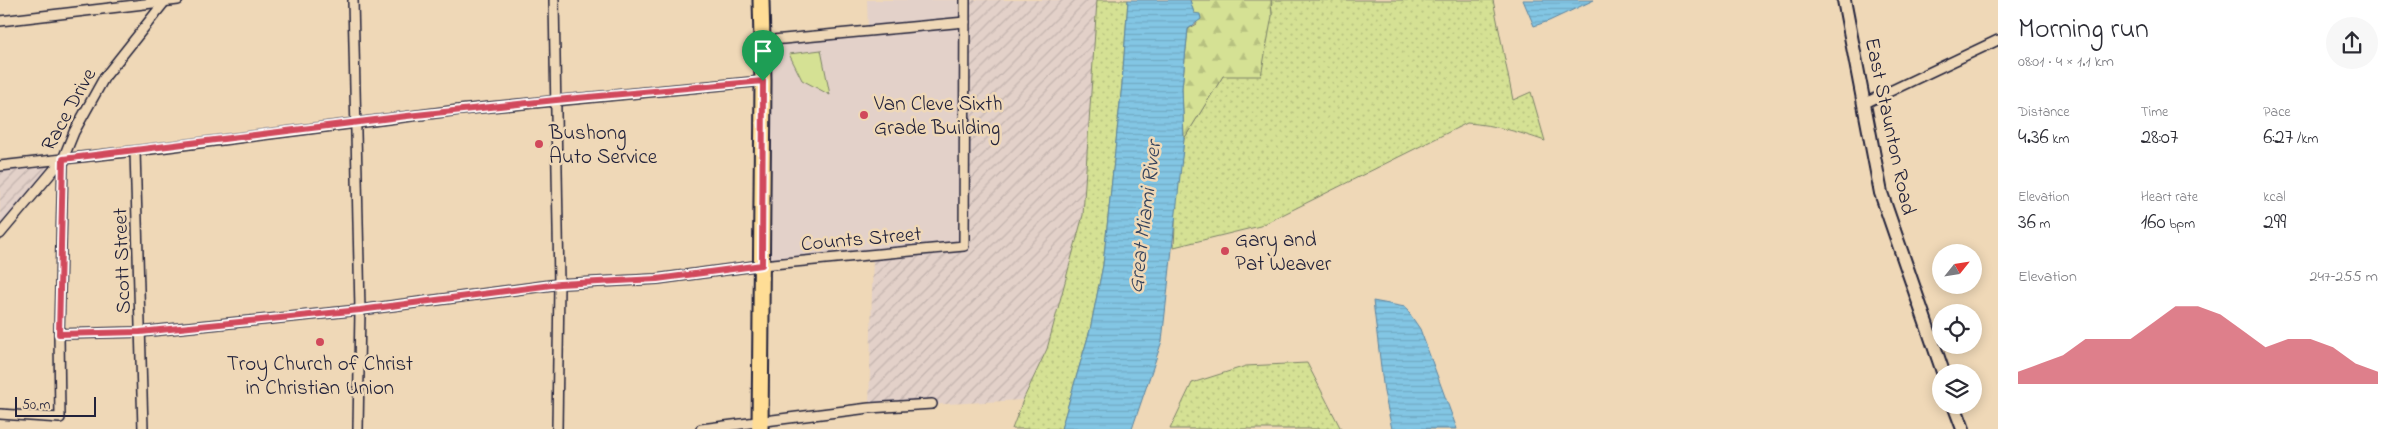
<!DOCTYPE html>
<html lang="en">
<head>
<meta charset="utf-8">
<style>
  body { margin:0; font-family:"Indie Flower",sans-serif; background:#f7f7f7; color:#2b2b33; height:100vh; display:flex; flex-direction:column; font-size:19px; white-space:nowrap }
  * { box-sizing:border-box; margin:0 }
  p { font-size:16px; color:#7c7c81 }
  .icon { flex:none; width:28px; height:28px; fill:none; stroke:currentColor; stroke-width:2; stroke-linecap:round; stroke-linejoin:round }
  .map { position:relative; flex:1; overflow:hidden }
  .drawer { display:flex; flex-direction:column; background:#fff; width:400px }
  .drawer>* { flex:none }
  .needle { width:32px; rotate:60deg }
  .tools { position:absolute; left:1932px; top:244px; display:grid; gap:10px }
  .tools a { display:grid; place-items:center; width:50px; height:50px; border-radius:50%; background:#fff; box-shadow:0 2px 12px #0003; font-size:25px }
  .scale { position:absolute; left:15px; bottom:12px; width:81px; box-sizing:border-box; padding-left:5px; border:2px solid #22223b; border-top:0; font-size:14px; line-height:18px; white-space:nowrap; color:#22223b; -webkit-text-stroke:4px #efd8b7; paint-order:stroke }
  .pin { position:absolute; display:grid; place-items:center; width:42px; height:42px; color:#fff; margin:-51px -21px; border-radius:50% 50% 50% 0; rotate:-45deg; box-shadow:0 0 5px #0007 }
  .pin .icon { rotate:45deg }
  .round { display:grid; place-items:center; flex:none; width:52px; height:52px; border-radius:26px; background:#f7f7f7 }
  .summary { display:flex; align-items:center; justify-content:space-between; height:85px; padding:0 20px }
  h1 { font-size:28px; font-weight:600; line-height:38px }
  .stats { display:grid; grid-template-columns:repeat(3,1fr); gap:8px; height:85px; padding:5px 20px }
  .stats div { display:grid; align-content:center }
  .stats b { font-size:21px; font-weight:600 }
  .stats small { font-size:14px; font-weight:400 }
  .stats p { font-size:14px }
  .chart { height:140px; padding:10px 20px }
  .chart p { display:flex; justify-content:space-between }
  .chart svg { width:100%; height:90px; margin-top:5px; fill:#d1495b; opacity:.7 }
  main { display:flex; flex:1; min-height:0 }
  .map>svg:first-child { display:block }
  .built { fill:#e3d1c9 }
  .industrial { fill:url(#industrial-furrows) }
  .grass { fill:url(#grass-dots); stroke:#7c8268 }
  .forest { fill:url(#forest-firs); stroke:#7c8268 }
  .park { fill:#d5e194; stroke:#7c8268 }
  .water { fill:url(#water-rules); stroke:#5c84a0 }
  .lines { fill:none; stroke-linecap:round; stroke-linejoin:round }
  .minor-casing { stroke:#22223b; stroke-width:12 }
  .secondary-casing { stroke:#22223b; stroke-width:16 }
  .primary-casing { stroke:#22223b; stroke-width:19 }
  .minor { stroke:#efd8b7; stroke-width:9 }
  .secondary { stroke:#efd8b7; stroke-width:12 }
  .primary { stroke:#ffdd96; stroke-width:15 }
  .route-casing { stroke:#fff; stroke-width:10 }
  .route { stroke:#d1495b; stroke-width:6 }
  .poi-dot { fill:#d1495b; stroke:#efd8b7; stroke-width:2 }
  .labels { text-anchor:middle; stroke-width:5; stroke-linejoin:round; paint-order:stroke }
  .poi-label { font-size:21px; fill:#22223b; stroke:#efd8b7; text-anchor:start }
  .street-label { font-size:21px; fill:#22223b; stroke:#efd8b7 }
  .water-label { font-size:22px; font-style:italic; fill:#35435d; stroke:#efd8b7 }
</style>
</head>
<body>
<main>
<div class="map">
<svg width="1998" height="429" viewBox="0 0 1998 429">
  <defs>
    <pattern id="industrial-furrows" width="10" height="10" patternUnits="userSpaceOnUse" patternTransform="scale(1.25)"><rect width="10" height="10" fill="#e3d1c9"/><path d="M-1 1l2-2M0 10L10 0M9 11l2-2" fill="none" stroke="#c2b3ae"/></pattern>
    <pattern id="grass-dots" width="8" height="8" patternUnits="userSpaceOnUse" patternTransform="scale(1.25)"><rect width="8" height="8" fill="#d5e194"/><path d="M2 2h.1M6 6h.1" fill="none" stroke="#b7c180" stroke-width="1.8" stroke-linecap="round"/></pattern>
    <pattern id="forest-firs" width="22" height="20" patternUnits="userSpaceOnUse" patternTransform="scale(1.25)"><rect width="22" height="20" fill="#d5e194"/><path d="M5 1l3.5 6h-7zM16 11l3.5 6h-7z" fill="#b7c180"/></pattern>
    <pattern id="water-rules" width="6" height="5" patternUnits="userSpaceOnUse" patternTransform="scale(1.25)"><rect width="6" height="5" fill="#83c6e4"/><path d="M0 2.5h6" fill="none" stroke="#71aac4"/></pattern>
  </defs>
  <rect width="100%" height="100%" fill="#efd8b7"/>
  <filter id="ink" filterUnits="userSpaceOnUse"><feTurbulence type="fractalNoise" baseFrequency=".02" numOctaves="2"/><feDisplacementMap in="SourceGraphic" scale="10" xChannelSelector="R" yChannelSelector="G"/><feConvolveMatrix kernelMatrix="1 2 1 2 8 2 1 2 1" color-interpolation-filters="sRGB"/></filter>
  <g filter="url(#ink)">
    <path class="built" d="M867 0H965L964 246 762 265V41L868 31Z"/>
    <g class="industrial">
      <path d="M965 0H1097L1083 215 1047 349 1023 400 869 408 873 254 964 246Z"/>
      <path d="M63 159 0 234V166Z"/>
    </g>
    <g class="grass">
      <path d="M1097 0H1128L1122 84 1103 265 1090 330 1061 429H1012L1023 400 1047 349 1083 215Z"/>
      <path d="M1271 0H1493L1513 100 1531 92 1545 141C1519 132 1495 125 1467 123L1260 226 1174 247 1176 204 1184 139 1223 76 1272 16Z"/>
      <path d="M1307 363 1341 429H1170L1192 383 1246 366Z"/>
    </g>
    <path class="forest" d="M1190 0H1271L1272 16 1261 76H1223L1184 139 1182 88 1188 29 1197 24Z"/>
    <path class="park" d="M821 50 830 95 802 80 789 54Z"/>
    <g class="water">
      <path d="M1128 0H1190L1194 13 1200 14 1201 19 1188 29 1182 88 1184 139 1162 341 1132 429H1061L1090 330 1103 265 1122 84Z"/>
      <path d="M1523 0H1594L1549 21 1534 26Z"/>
      <path d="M1373 301 1405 307 1420 329 1457 429H1392L1384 392Z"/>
    </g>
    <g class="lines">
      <g class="minor-casing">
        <g id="minor">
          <path d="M353 0 360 310 358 429"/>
          <path d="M554 0 559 284 557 429"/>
          <path d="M0 21 178 0"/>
          <path d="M762 41 965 22"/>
          <path d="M1863 104 1998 40"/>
          <path d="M135 151 143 429"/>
          <path d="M0 166 135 151 459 110 763 81"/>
          <path d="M0 234 63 159 74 132 104 78 166 0"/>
          <path d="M59 334 140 332 360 310 559 284 657 279 762 265 964 246 965 0"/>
          <path d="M0 414 60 418 59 334 63 159"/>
          <path d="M701 429 869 408 932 404"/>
        </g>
      </g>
      <g class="secondary-casing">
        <g id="secondary">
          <path d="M1844 0 1881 193 1943 372"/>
          <path d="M1954 405 1963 429"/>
        </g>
      </g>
      <g class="primary-casing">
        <path id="primary" d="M760 429 763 81 761 0"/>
      </g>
      <use href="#minor" class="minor"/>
      <use href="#secondary" class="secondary"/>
      <use href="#primary" class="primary"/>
    </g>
  </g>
  <g class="lines" filter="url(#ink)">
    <g class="route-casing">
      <path id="route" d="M763 81 762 265 657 279 559 284 360 310 140 332 59 334 63 159 407 116 556 100Z"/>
    </g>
    <use href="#route" class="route"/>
  </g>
  <g class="poi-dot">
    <circle cx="864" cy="115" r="5"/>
    <circle cx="539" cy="144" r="5"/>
    <circle cx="1225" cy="251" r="5"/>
    <circle cx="320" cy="342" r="5"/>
  </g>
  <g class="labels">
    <g class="poi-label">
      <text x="874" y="110">Van Cleve Sixth<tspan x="874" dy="24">Grade Building</tspan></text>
      <text x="549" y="139">Bushong<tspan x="549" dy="24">Auto Service</tspan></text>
      <text x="1235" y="246">Gary and<tspan x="1235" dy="24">Pat Weaver</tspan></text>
      <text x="320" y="370" text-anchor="middle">Troy Church of Christ<tspan x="320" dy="24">in Christian Union</tspan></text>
    </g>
    <g class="street-label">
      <text transform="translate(68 109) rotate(-61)" y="7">Race Drive</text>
      <text transform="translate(1891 126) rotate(78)" y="7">East Staunton Road</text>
      <text transform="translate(861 238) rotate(-5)" y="7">Counts Street</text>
      <text transform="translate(121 261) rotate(-92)" y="7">Scott Street</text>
    </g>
    <g class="water-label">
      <text transform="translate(1143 217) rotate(-83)" y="8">Great Miami River</text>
    </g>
  </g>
</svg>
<div class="tools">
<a><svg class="needle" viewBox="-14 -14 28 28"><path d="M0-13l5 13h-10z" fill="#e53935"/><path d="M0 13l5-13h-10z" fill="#7c7c81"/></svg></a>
<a><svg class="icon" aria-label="locate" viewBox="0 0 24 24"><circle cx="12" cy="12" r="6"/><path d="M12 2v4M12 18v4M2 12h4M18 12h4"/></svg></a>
<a><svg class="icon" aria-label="layers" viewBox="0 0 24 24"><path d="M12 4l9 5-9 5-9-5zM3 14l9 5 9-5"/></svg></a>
</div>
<div class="scale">50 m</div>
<div class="pin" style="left:763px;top:81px;background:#1e9e55"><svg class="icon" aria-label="arrive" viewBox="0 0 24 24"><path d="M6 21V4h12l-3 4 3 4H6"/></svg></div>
</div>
<section class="drawer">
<div class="summary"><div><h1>Morning run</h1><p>08:01 · 4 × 1.1 km</p></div><a class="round"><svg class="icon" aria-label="share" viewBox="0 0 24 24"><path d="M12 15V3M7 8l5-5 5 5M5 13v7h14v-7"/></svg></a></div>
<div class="stats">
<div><p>Distance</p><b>4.36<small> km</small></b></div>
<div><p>Time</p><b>28:07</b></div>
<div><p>Pace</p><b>6:27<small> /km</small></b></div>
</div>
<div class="stats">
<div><p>Elevation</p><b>36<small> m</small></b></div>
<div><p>Heart rate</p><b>160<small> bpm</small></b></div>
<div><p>kcal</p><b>299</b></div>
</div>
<div class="chart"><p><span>Elevation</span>247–255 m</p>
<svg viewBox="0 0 160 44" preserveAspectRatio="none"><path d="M0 44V38L10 34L20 30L30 22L40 22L50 22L60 14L70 6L80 6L90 10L100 18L110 26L120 22L130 22L140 26L150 34L160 38V44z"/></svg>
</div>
</section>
</main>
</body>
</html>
